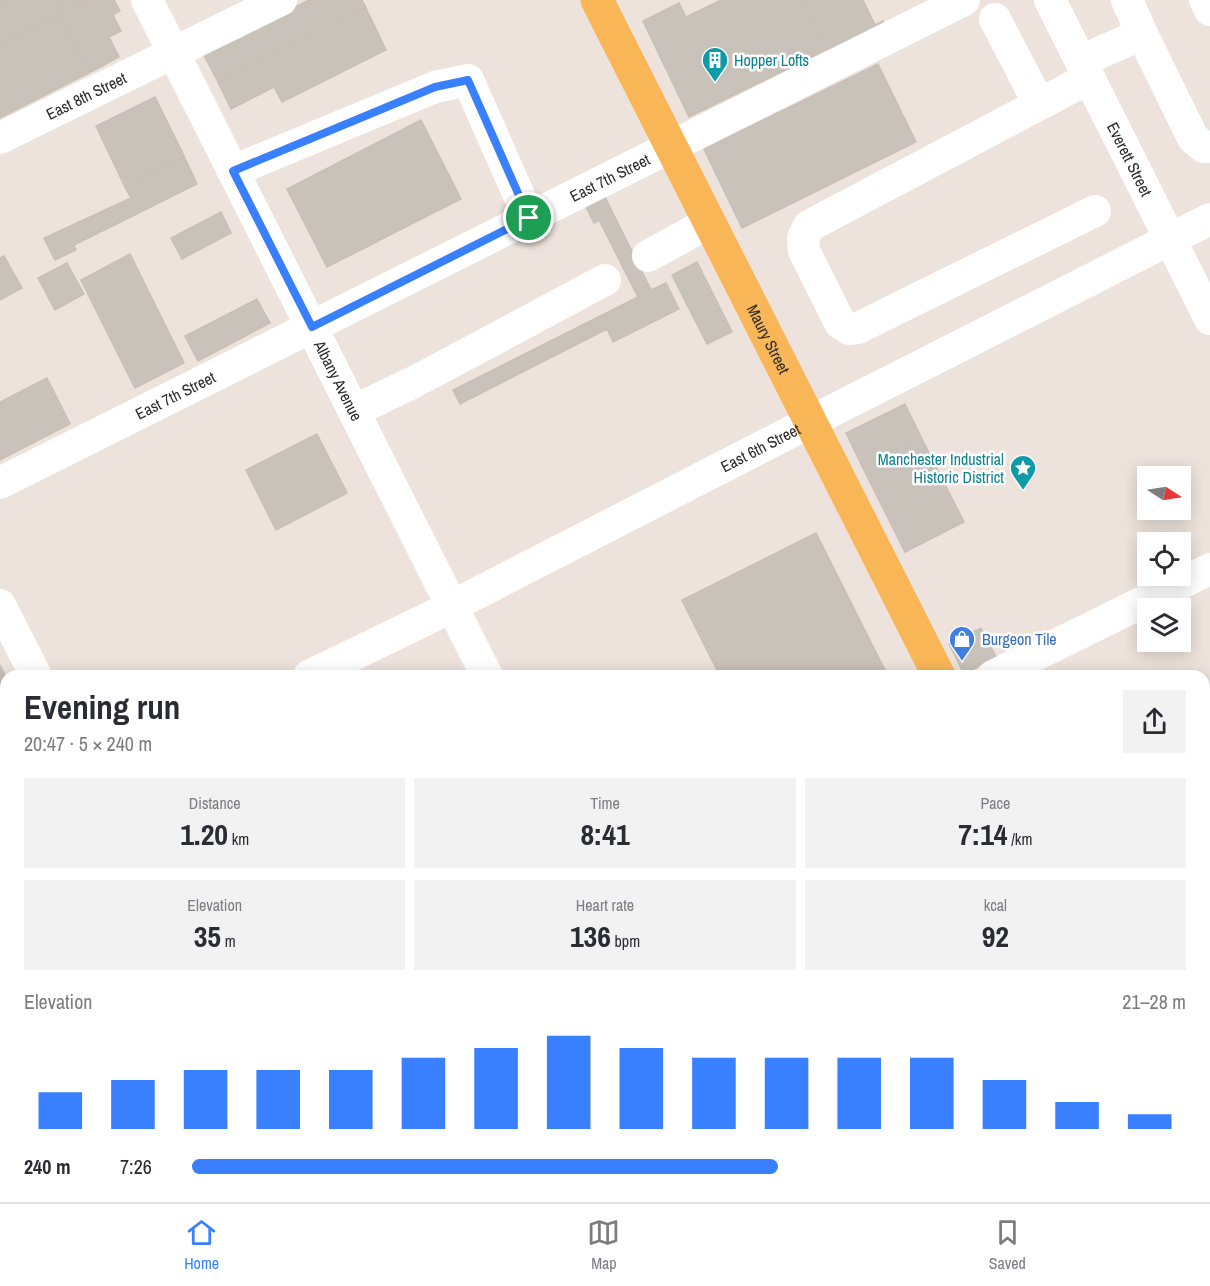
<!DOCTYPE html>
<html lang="en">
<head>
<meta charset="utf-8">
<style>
  body { margin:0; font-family:"Archivo Narrow",sans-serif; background:#f2f2f3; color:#2b2b33; height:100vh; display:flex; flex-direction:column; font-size:22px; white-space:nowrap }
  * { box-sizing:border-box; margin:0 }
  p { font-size:20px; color:#7c7c81 }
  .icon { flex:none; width:33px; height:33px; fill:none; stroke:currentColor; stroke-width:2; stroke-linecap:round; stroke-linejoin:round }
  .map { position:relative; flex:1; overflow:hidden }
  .details { position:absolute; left:0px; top:670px; width:1210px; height:532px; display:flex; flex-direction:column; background:#fff; border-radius:18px 18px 0 0; box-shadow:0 3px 15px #0003 }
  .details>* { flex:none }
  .needle { width:39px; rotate:102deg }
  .controls { position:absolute; left:1137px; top:466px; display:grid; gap:12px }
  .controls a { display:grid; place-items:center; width:54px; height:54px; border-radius:0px; background:#fff; box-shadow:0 3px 15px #0003; font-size:30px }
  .pin { position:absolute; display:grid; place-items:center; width:51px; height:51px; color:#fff; margin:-26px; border:3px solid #fff; border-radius:50%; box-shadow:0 2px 6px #0007 }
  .round { display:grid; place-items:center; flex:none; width:63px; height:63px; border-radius:0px; background:#f2f2f3 }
  .summary { display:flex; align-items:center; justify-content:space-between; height:102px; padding:0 24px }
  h1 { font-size:33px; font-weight:700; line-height:45px }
  .figures { display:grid; grid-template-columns:repeat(3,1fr); gap:9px; height:102px; padding:6px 24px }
  .figures div { display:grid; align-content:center; border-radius:0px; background:#f2f2f3; text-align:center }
  .figures b { font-size:30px; font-weight:700 }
  .figures small { font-size:16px; font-weight:400 }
  .figures p { font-size:16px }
  .chart { height:168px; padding:12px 24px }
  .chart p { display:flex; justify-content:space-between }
  .chart svg { width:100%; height:108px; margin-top:6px; stroke:#3880ff; stroke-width:6 }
  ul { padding:0 24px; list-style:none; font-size:20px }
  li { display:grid; grid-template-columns:96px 72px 1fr; align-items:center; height:45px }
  li i { height:15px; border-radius:8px; background:#3880ff }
  .tab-bar { display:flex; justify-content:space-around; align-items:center; height:84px; border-top:2px solid #e1e1e2; background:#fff; font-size:16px; color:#7c7c81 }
  .tab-bar a { display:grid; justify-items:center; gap:3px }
  .tab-bar .current { color:#3880ff }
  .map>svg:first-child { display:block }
  .building { fill:#c9c2bb; stroke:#c9bfb6; stroke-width:1.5 }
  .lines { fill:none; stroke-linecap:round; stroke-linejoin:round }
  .minor { stroke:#fff; stroke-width:32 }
  .major { stroke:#f8b657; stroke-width:33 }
  .highway { stroke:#ff8256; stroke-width:33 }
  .route-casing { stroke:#fff; stroke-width:12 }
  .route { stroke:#3880ff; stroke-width:8 }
  .labels { text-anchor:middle; stroke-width:5; stroke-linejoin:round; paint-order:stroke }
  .culture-label { font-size:16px; fill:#0d838f; stroke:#fff; text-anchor:start }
  .street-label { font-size:16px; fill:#2b2b2b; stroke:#fff }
  .shop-label { font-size:16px; fill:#366cbe; stroke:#fff; text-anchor:start }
</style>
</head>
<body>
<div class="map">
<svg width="1210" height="1202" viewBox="0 0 1210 1202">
  <rect width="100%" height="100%" fill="#eee3dc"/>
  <g class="building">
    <path d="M0 0H58L64 11 0 44Z"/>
    <path d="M58 0H86L64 11Z"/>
    <path d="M86 0H114L120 11 113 15 121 31 109 37 119 57 89 73 59 14Z"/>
    <path d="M309 0H362L366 8 218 82 203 53Z"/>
    <path d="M721 0H802L826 50 689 117 643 21 679 3 686 17Z"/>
    <path d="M802 0H863L875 25 883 21 886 28 835 54 832 48 826 50Z"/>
    <path d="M366 8 386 50 282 102 274 87 231 109 218 82Z"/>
    <path d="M59 14 89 73 0 118V44Z"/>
    <path d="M878 64 916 142 742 228 704 149Z"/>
    <path d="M155 97 184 156 125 187 96 126Z"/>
    <path d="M421 120 461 199 327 267 287 189Z"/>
    <path d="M184 156 197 184 74 245 76 250 55 260 44 238 131 198 125 187Z"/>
    <path d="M604 195 651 290 666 283 679 309 613 342 607 329 460 404 453 390 638 297 599 220 594 223 585 205Z"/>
    <path d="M221 212 231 233 182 259 171 238Z"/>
    <path d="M130 254 184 363 135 388 81 280Z"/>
    <path d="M4 256 22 288 0 300V258Z"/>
    <path d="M697 262 732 332 707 344 672 275Z"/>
    <path d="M67 263 84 294 55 310 38 278Z"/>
    <path d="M257 299 270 323 198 361 185 336Z"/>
    <path d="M47 378 70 424 0 460V402Z"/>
    <path d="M905 404 921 437 862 466 846 433Z"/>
    <path d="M317 434 347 493 276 530 246 470Z"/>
    <path d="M921 437 964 522 905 552 862 466Z"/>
    <path d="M816 533 888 676H720L682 600Z"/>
    <path d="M981 628 996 657 964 674 949 644Z"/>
    <path d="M0 665 6 677V687L0 690Z"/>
    <path d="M6 772V805L0 808V775Z"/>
    <path d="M1210 947V1008L1209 1009 1210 1012V1054L1206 1057 1204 1054V950Z"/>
  </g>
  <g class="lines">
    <g class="minor">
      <path id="s1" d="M147 0 487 676"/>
      <path id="s2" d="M1050 0 1210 319"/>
      <path d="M1127 0 1142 34"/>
      <path d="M1205 0 1210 10"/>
      <path d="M995 19 1039 104"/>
      <path d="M1081 61 1142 34 1193 138 1204 147H1210"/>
      <path d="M1089 78 809 226 803 238 804 251 840 323 849 329 858 328 1095 211"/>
      <path id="s3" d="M0 138 281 0"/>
      <path d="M233 171 435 87 468 80 529 218"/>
      <path d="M648 256 710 222"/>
      <path d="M354 411 416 381 605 280"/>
      <path id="s4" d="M0 483 964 0"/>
      <path d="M0 605 36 676"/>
      <path id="s5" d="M309 676 429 618 810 422 1210 219"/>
      <path d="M993 676 1210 569"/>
      <path d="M0 832 6 829"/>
      <path d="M1204 925 1210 922"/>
      <path d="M295 1197 297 1202"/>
      <path d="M1201 1197 1203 1202"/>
      <path d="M659 1202 670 1197"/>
    </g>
    <path class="major" id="s6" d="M597 0 939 676"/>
    <g class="highway">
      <path d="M835 1197V1202"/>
      <path d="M862 1202 865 1197"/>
      <path d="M914 1202 916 1197"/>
      <path d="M1028 1202 1037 1197"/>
    </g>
  </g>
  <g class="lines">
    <g class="route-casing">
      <path id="route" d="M468 80 529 218 312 327 233 171 435 87Z"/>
    </g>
    <use href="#route" class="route"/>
  </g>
  <defs>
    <g id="building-pin" transform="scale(1.35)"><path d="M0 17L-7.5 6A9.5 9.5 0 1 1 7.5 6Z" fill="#0f9aa8" stroke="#fff"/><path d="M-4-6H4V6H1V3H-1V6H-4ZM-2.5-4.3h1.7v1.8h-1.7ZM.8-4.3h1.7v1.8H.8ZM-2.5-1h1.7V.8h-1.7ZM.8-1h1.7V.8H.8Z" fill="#fff"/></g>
    <g id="sight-pin" transform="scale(1.35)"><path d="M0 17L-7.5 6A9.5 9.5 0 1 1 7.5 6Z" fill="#0f9aa8" stroke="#fff"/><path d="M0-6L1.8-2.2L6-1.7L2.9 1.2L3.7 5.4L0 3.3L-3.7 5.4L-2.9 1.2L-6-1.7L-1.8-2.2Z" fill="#fff"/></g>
    <g id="shop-pin" transform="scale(1.35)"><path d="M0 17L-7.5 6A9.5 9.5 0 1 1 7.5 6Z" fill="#3f7fe0" stroke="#fff"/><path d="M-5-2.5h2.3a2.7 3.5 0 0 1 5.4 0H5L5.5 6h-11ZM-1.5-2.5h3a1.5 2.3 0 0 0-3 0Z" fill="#fff"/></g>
  </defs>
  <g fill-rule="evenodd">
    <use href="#building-pin" x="715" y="60"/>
    <use href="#sight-pin" x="1023" y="468"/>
    <use href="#shop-pin" x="962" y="639"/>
  </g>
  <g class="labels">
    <g class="culture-label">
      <text x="734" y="66">Hopper Lofts</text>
      <text x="1004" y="465" text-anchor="end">Manchester Industrial<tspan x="1004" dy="18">Historic District</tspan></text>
    </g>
    <g class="street-label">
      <text dy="6" stroke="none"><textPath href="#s3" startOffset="96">East 8th Street</textPath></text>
      <text dy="6" stroke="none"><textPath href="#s2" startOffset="178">Everett Street</textPath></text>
      <text dy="6" stroke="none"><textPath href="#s4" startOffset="682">East 7th Street</textPath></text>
      <text dy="6" stroke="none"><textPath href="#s6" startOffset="380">Maury Street</textPath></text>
      <text dy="6" stroke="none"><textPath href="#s1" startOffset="426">Albany Avenue</textPath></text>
      <text dy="6" stroke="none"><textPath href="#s4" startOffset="196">East 7th Street</textPath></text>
      <text dy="6" stroke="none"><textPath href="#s5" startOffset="506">East 6th Street</textPath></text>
    </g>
    <g class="shop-label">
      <text x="982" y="645">Burgeon Tile</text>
    </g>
  </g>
</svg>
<div class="controls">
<a><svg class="needle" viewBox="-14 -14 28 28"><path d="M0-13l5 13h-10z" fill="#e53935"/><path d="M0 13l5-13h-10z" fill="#7c7c81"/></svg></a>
<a><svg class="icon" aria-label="locate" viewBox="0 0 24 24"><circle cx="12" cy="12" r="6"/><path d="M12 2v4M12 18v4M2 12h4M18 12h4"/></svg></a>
<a><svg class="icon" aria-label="layers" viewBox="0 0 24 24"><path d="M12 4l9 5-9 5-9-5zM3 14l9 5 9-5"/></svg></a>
</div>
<div class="pin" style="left:529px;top:218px;background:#1e9e55"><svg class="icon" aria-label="arrive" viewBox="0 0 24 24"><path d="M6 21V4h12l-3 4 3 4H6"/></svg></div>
<section class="details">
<div class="summary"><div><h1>Evening run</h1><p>20:47 · 5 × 240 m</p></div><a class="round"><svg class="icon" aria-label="share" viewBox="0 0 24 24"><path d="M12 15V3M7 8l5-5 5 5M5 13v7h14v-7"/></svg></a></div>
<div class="figures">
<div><p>Distance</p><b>1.20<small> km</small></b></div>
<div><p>Time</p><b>8:41</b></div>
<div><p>Pace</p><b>7:14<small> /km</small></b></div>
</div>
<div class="figures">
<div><p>Elevation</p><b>35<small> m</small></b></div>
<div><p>Heart rate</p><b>136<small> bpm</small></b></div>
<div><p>kcal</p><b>92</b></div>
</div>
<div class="chart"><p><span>Elevation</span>21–28 m</p>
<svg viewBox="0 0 160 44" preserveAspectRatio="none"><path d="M5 44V29M15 44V24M25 44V20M35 44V20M45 44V20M55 44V15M65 44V11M75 44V6M85 44V11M95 44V15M105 44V15M115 44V15M125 44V15M135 44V24M145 44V33M155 44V38"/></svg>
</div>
<ul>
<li><b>240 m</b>7:26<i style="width:59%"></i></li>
</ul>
</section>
</div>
<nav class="tab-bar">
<a class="current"><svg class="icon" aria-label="home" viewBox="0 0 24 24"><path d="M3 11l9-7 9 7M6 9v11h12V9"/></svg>Home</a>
<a><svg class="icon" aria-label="map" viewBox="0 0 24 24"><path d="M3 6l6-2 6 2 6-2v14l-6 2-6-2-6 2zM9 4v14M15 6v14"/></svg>Map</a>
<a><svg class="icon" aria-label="saved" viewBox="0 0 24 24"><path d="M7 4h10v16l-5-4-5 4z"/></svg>Saved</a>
</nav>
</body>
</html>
